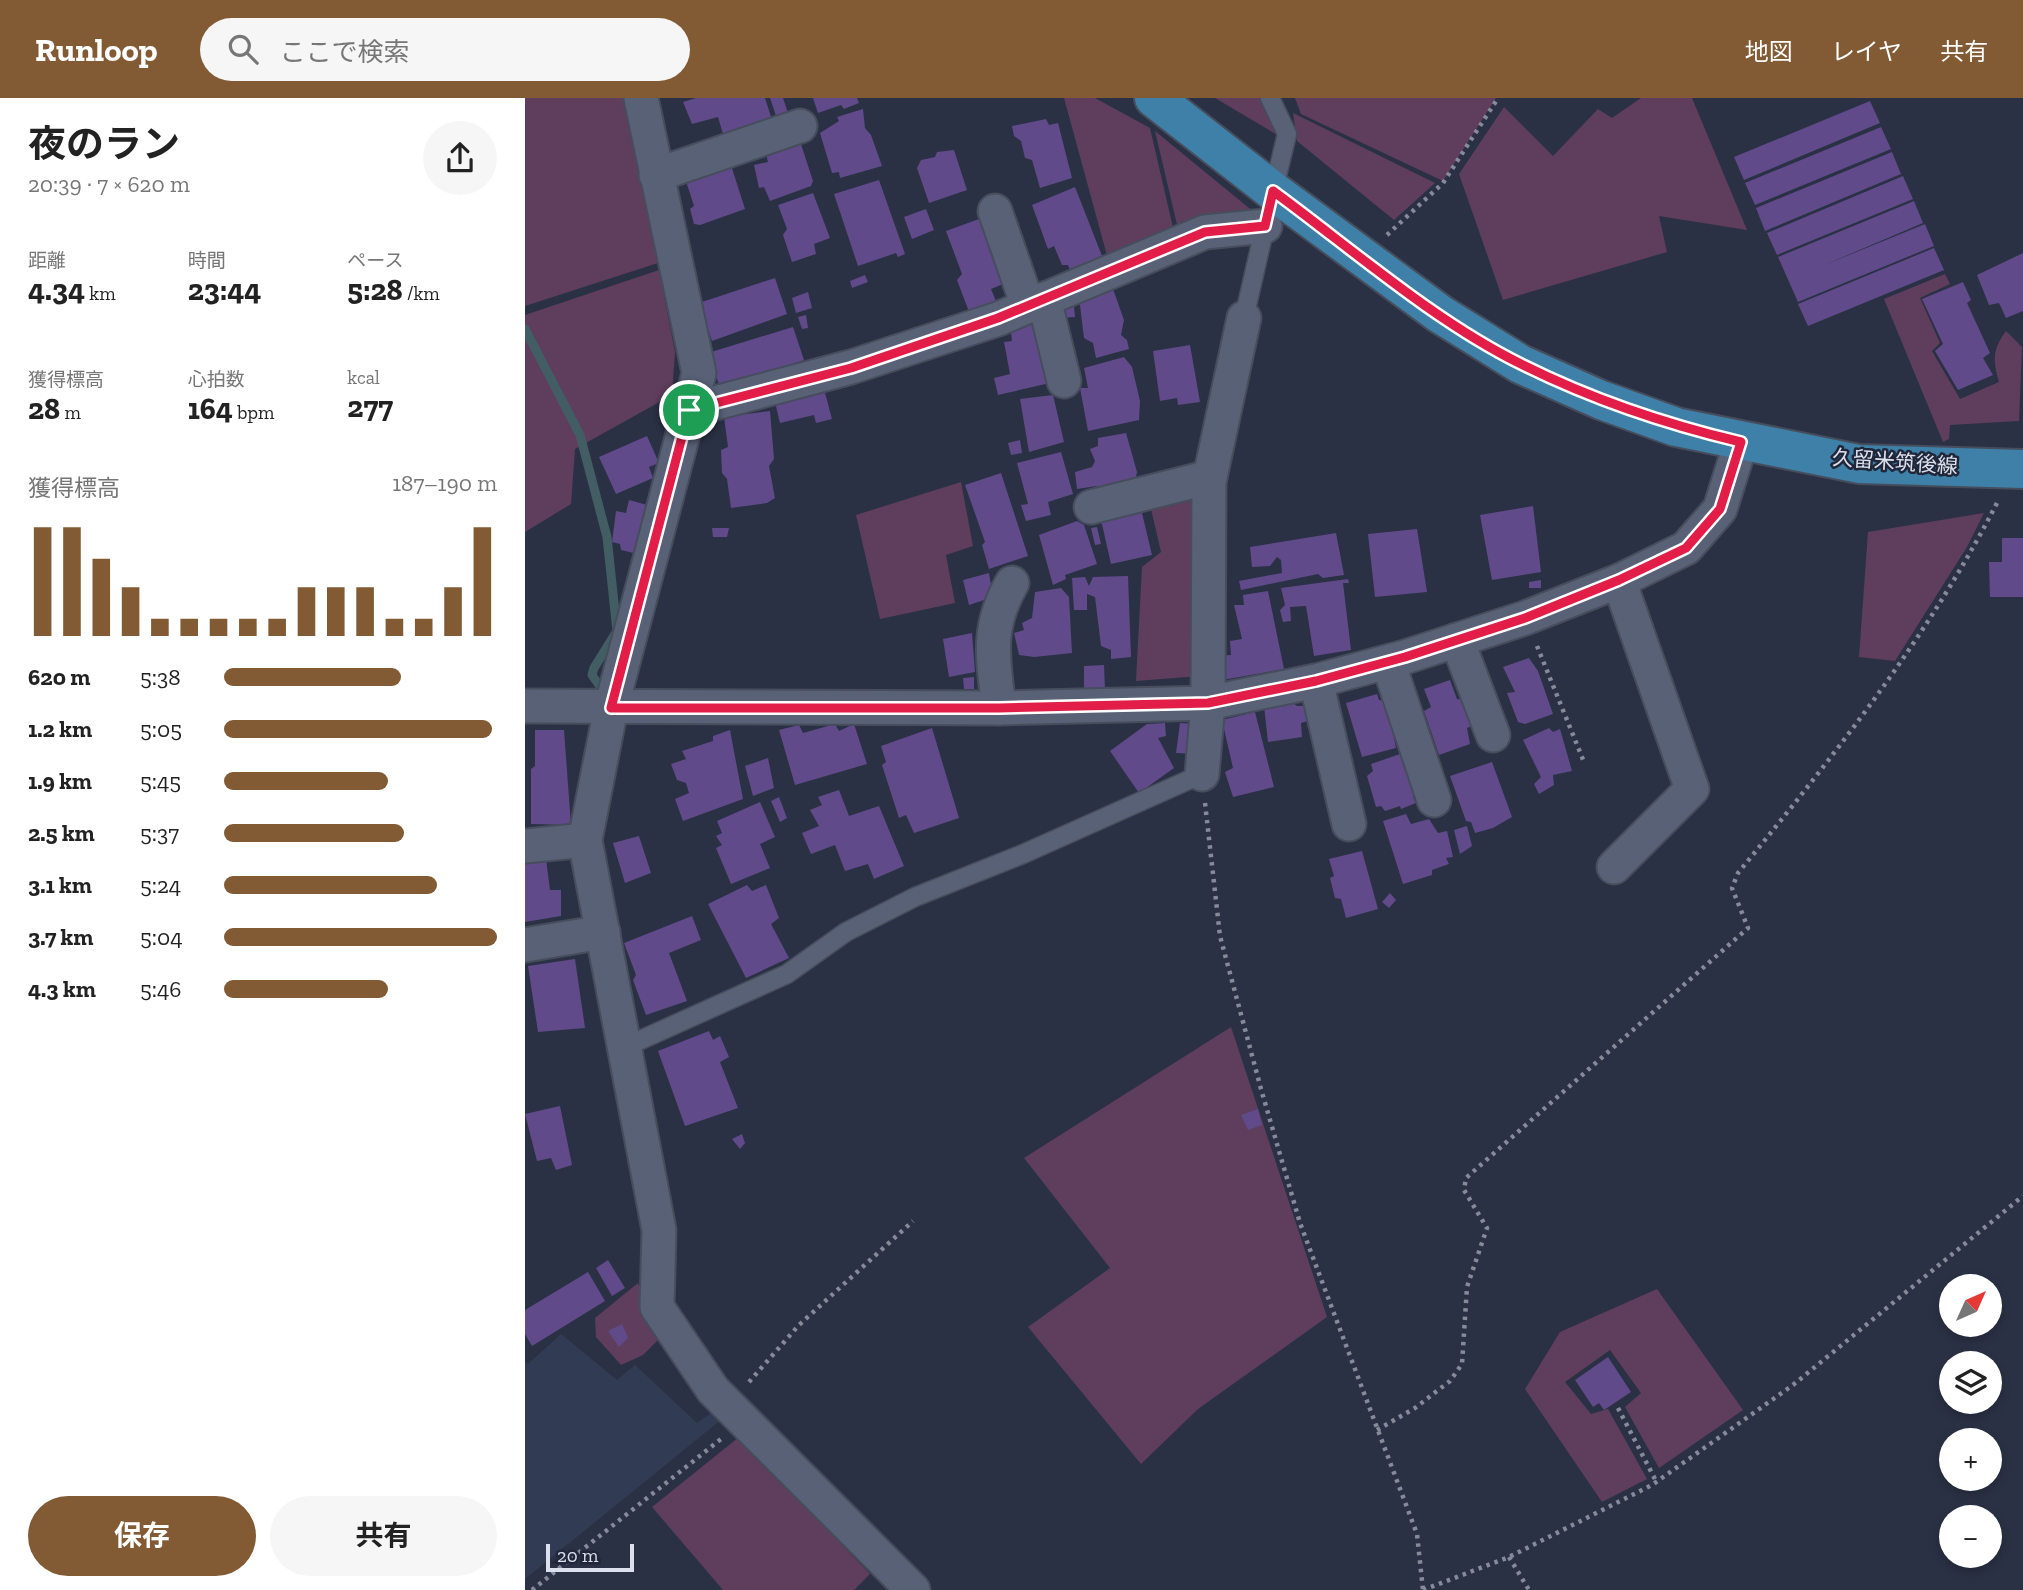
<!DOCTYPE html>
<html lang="ja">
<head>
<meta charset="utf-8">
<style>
  body { margin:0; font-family:"Zilla Slab","Noto Sans JP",serif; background:#f6f6f6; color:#222; height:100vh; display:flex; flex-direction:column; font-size:26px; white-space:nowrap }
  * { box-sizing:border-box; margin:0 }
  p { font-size:23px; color:#767676 }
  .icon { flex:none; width:38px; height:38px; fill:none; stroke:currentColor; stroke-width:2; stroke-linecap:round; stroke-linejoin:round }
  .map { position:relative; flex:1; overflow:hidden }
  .sheet { display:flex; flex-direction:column; background:#fff; width:525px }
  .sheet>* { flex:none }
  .needle { width:46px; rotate:45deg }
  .buttons { position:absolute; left:1414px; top:1176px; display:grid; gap:14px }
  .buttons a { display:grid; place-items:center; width:63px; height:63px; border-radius:50%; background:#fff; box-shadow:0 4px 10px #0003; font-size:35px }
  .scale { position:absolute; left:21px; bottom:18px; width:88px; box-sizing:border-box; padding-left:7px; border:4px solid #dbe0ec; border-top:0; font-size:19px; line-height:24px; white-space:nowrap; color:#dbe0ec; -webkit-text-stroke:5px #20273a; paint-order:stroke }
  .pin { position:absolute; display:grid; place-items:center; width:60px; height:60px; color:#fff; margin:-30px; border:4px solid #fff; border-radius:50%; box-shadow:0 2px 7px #0007 }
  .round { display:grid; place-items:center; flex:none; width:74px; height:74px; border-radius:37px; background:#f6f6f6 }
  .summary { display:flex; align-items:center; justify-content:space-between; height:119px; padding:0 28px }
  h1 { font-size:38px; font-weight:700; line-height:52px }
  .stats { display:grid; grid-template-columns:repeat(3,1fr); gap:10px; height:119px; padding:7px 28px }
  .stats div { display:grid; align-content:center }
  .stats b { font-size:30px; font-weight:700 }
  .stats small { font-size:19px; font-weight:400 }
  .stats p { font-size:19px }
  .chart { height:196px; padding:14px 28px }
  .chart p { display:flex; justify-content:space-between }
  .chart svg { width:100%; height:126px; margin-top:7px; stroke:#825b34; stroke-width:6 }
  .action { display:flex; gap:14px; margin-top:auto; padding:14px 28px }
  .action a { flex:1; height:80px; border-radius:42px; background:#825b34; color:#fff; font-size:28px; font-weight:700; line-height:80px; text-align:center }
  .action a+a { background:#f6f6f6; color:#222 }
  ul { padding:0 28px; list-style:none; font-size:23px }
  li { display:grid; grid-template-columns:112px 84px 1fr; align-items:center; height:52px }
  li i { height:18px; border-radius:9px; background:#825b34 }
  header { display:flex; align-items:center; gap:42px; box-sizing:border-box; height:98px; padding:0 35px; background:#825b34; color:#fff }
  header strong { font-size:33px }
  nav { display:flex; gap:38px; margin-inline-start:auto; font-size:24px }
  .search { width:490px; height:63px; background:#f6f6f6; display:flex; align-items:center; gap:18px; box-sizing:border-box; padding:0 24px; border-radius:38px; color:#767676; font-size:26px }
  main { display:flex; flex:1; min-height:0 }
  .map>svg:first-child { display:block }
  .built { fill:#313b54 }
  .green { fill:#5e3e5c }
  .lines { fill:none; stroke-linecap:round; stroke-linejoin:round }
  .stream { stroke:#425e64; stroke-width:9 }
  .building { fill:#604a89 }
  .lane-casing { stroke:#464d5c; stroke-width:21 }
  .street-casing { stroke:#464d5c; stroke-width:37 }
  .primary-casing { stroke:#464d5c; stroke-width:42 }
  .path { stroke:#858b9b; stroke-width:4.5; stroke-dasharray:3.5 5; stroke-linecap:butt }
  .lane { stroke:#586176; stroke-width:18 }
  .street { stroke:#586176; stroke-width:33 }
  .primary { stroke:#3e80a7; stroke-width:38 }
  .route-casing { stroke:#fff; stroke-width:14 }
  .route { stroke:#e11d48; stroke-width:9 }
  .labels { text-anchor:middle; stroke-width:5; stroke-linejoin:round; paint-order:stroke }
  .street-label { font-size:21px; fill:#dbe0ec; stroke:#20273a }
</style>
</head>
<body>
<header>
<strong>Runloop</strong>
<div class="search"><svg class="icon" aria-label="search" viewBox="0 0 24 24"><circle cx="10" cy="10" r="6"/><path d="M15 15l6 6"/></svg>ここで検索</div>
<nav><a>地図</a><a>レイヤ</a><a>共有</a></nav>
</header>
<main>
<section class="sheet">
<div class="summary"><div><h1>夜のラン</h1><p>20:39 · 7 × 620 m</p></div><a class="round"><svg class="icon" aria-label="share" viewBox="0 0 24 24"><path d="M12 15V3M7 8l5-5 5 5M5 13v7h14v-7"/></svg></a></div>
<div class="stats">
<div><p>距離</p><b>4.34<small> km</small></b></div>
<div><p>時間</p><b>23:44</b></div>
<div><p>ペース</p><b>5:28<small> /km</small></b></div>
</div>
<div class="stats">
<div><p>獲得標高</p><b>28<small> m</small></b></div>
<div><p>心拍数</p><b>164<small> bpm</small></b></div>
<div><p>kcal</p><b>277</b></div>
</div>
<div class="chart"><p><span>獲得標高</span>187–190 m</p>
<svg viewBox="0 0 160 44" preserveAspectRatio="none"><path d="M5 44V6M15 44V6M25 44V17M35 44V27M45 44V38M55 44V38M65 44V38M75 44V38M85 44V38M95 44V27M105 44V27M115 44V27M125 44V38M135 44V38M145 44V27M155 44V6"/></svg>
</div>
<ul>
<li><b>620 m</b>5:38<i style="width:65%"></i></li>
<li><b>1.2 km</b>5:05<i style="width:98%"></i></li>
<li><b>1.9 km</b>5:45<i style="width:60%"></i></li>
<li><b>2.5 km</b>5:37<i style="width:66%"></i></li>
<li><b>3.1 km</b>5:24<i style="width:78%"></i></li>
<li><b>3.7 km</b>5:04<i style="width:100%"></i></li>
<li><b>4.3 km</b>5:46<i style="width:60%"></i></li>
</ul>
<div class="action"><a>保存</a><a>共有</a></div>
</section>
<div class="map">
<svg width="1498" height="1492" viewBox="0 0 1498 1492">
  <rect width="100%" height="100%" fill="#2a3144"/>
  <path class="built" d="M36 1236 92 1282 110 1267 172 1325 189 1313 197 1321 0 1481V1264L3 1266Z"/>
  <g class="green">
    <path d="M0 0H99L133 165 0 208Z"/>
    <path d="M539 0H570L625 30 649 134 584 165Z"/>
    <path d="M690 0H743L754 38Z"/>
    <path d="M770 0H971L918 83 776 16Z"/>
    <path d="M1116 0H1167L1222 132 1134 118 1142 154 978 202 934 76 979 9 1028 58 1073 11 1087 20Z"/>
    <path d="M768 15 910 85 869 122 772 43Z"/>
    <path d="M630 33 735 119 653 131Z"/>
    <path d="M134 172 150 254 147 297 50 351 46 406 0 434V217Z"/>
    <path d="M1420 176 1425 186 1395 200 1415 245 1407 253 1435 301 1474 284C1468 262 1467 252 1481 233L1497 249 1494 323 1425 327 1424 341 1418 344 1359 201Z"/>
    <path d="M436 384 448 448 421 457 430 505 355 521 331 417Z"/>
    <path d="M673 388 675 578 611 583 617 469 636 454 624 402Z"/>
    <path d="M1459 415 1442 449 1370 563 1334 559 1343 434Z"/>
    <path d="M706 929 802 1219 673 1311 616 1366 503 1229 585 1170 499 1060Z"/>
    <path d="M113 1185 122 1214 136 1239 118 1257 96 1267 71 1239 70 1220Z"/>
    <path d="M1132 1191 1218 1312 1134 1370 1100 1309 1116 1295 1085 1252 1040 1284 1066 1316 1083 1311 1122 1381 1077 1404 1000 1291 1035 1234Z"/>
    <path d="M214 1339 345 1476 329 1492H198L127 1409Z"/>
  </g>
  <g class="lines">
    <path class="stream" d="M0 231 55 337 82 439 92 533 69 570 67 577 74 587"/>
  </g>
  <g class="building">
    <path d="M171 0H240L248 25 200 43 193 19 167 26 158 4Z"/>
    <path d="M245 0H258L264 18 252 21Z"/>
    <path d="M288 0H332L334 5 319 11 316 7 293 15Z"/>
    <path d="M1345 3 1355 25 1219 82 1209 59Z"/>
    <path d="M338 11 340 30 346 37 357 68 315 80 314 74 307 75 295 35 314 23 312 19Z"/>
    <path d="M521 21 524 27 533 25 547 80 515 90 507 62 500 60 496 43 489 38 487 28Z"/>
    <path d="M1356 29 1366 51 1230 107 1220 85Z"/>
    <path d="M275 43 288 83 286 88 245 103 239 89 234 90 229 67 243 64 241 56Z"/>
    <path d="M429 52 442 92 404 105 392 70 396 62 410 59 412 54Z"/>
    <path d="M1367 54 1376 76 1240 133 1231 110Z"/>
    <path d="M205 64 220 111 175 127 169 126 165 111 169 108 160 80Z"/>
    <path d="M1378 78 1388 101 1252 157 1242 135Z"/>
    <path d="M354 82 380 156 373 159 371 155 333 168 309 96Z"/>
    <path d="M550 89 579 163 547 177 543 167H537L529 148 523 151 507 107Z"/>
    <path d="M288 95 305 140 289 146 291 156 267 164 258 137 262 131 253 107Z"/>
    <path d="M1389 103 1398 125 1297 168 1400 126 1409 148 1273 204 1253 159Z"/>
    <path d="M401 111 409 132 387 141 379 119Z"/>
    <path d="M454 121 467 158 473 157 483 184 466 191 473 208 446 219 432 182 437 176 421 133Z"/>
    <path d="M1409 150 1419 172 1283 228 1273 206Z"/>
    <path d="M1498 155V213L1481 220 1474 205 1464 207 1452 177Z"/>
    <path d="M340 177 343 184 327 190 325 183Z"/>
    <path d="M250 180 262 216 187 243 174 205Z"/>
    <path d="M1438 184 1446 202 1442 205 1465 255 1458 260 1468 277 1433 292 1410 253 1418 246 1397 201Z"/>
    <path d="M588 191 599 222 596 237 602 242 604 251 571 260 568 245 559 240 554 199Z"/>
    <path d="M283 194 287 210 271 215 267 200Z"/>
    <path d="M549 208 550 219 535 220 534 210Z"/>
    <path d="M281 217 283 230 277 231 273 219Z"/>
    <path d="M502 222 512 226 525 285 473 297 469 280 485 276 479 244 487 243 485 227Z"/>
    <path d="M268 229 279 262 196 292 183 255Z"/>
    <path d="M665 247 675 304 653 307 652 300 635 303 628 253Z"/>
    <path d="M599 259 607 269 615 303 614 322 563 333 555 290H563L559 270Z"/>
    <path d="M299 291 307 321 291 325 289 317 255 325 250 304Z"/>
    <path d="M528 297 539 344 504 354 495 301Z"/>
    <path d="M245 313 249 361 244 368 250 400 242 405 206 410 202 381 197 375 196 352 203 349 199 319Z"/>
    <path d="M601 335 612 374 610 384 573 394 572 388 552 391 550 374 567 369 570 363 565 351 573 348V340Z"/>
    <path d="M122 338 134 365 124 369 128 380 91 396 74 359Z"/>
    <path d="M495 342 497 355 486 357 483 345Z"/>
    <path d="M536 354 548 396 523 404 526 417 501 423 496 407 503 406 492 365Z"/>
    <path d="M476 375 503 458 464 471 457 447 460 444 440 387Z"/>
    <path d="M104 402 126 408 113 456 96 452 95 446 87 444 91 413 101 415Z"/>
    <path d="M1008 408 1016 474 967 482 955 417Z"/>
    <path d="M617 415 627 457 586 466 576 422Z"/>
    <path d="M552 423 559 427 572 466 540 477 541 481 528 487 514 437Z"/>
    <path d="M572 429 576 446 570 447 566 430Z"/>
    <path d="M187 430H204L202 439H188Z"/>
    <path d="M892 431 902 494 850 499 843 436Z"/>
    <path d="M811 435 819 477 798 480 793 476 716 492 714 483 757 475 756 462 752 459 745 468 727 469 725 449Z"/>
    <path d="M1477 440H1498V499H1465L1464 464H1477Z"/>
    <path d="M464 475 468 499 444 507 438 482Z"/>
    <path d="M603 478 606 559 586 561V552L576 548 570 499 562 496V512H549L547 480 560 479 564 488 568 479Z"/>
    <path d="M823 481 824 485H818L826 552 789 558 781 508 765 509 766 523 758 524 755 512 760 507 756 490Z"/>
    <path d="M1016 482V490H1004V484Z"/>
    <path d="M536 490 544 499 547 555 509 559 494 557 489 535 499 532 497 525 507 520 510 494Z"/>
    <path d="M743 493 759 571 697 582 693 558 706 557 705 543 717 541 709 507H719L718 497Z"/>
    <path d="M447 535 450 574 424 579 418 541Z"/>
    <path d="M1004 560 1013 573 1028 616 1000 626 993 624 982 595 990 594 978 569Z"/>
    <path d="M579 567 580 591H559V568Z"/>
    <path d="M449 579V591H439L438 580Z"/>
    <path d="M925 582 932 601 941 602 949 627 942 630 945 646 914 657 899 613 906 609 899 591Z"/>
    <path d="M852 596 854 602 861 603 871 650 837 659 821 605Z"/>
    <path d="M768 605 772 608H783V623L776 625 777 639 743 644 739 608Z"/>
    <path d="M730 614 749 689 708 699 700 674 708 670 697 622Z"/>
    <path d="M640 625 641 638 633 640 649 670 614 695 585 653 622 626Z"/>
    <path d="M655 625 672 626 671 656 651 655Z"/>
    <path d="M310 626 314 633 329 626 342 666 270 687 254 632 274 627 278 635Z"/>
    <path d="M407 630 434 720 389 735 381 717 374 720 357 667 361 664 356 648Z"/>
    <path d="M1024 630 1028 634 1035 631 1047 673 1028 677 1029 687 1014 696 1009 686 1016 679 998 642Z"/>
    <path d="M10 632H39L46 727 6 726V671L10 668Z"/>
    <path d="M205 632 218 701 158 723 150 701 164 695 161 685 152 682 146 666 161 661 157 653 188 643V638Z"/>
    <path d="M878 655 892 695 888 699 891 705 876 711 875 708 860 713 856 708 851 709 842 678 848 673 846 666Z"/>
    <path d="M243 660 249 690 228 698 220 668Z"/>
    <path d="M967 664 987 719 968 730 950 735 946 724 941 723 925 678Z"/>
    <path d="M314 692 324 718 354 708 379 768 349 781 343 766 320 773 310 747 286 756 277 735 294 728 285 712 297 707 293 699Z"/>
    <path d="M254 699 262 720 255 724 246 703Z"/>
    <path d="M235 704 250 739 235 746 245 770 206 786 191 750 197 747 191 738 197 735 192 723Z"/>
    <path d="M881 716 886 726 904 721 913 735 922 733 928 759 921 760 924 766 907 772V777L878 786 858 723Z"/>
    <path d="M942 728 947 748 935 756 929 732Z"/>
    <path d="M114 738 126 775 100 785 88 745Z"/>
    <path d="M837 753 853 811 821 820 816 801 810 800 805 780 809 778 804 761Z"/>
    <path d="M21 761 25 792H36V818L0 824V764Z"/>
    <path d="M222 787 227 793 241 787 254 820 246 826 264 860 221 880 183 806Z"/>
    <path d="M865 795 871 802 864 810 857 804Z"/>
    <path d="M167 818 176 842 144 855 162 903 121 917 108 882 111 877 99 845Z"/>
    <path d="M50 861 60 930 13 934 3 868Z"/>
    <path d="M184 933 188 942 195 938 204 959 195 964 213 1010 160 1028 133 953Z"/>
    <path d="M35 1008 47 1067 31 1072 26 1060 12 1063 0 1016Z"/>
    <path d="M733 1011 737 1027 723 1032 716 1017Z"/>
    <path d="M217 1036 220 1045 215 1051 207 1041Z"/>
    <path d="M83 1162 100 1190 87 1198 71 1170Z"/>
    <path d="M63 1174 80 1203 7 1248 0 1236V1212Z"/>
    <path d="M97 1226 103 1240 94 1249 83 1233Z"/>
    <path d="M1083 1259 1106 1294 1079 1312 1074 1305 1068 1309 1050 1282Z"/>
  </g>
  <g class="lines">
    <g class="lane-casing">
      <g id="lane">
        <path d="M745 0 762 36 748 94"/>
        <path d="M719 220 741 124"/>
        <path d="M100 949 262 876 321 834 390 799 498 756 677 676"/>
      </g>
    </g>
    <g class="street-casing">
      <g id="street">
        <path d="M116 0 174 275 86 610 60 742 134 1132 132 1209 188 1292 388 1492"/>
        <path d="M131 77 275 28"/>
        <path d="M470 113 503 208"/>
        <path d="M519 201 539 283"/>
        <path d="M164 312 326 269 473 221 680 134 740 128"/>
        <path d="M566 409 685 379"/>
        <path d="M932 542 968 637"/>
        <path d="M863 564 909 702"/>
        <path d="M791 583 824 726"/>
        <path d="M0 608 474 610 683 605 791 583 880 559 1000 520 1094 483 1161 450 1195 411 1216 344"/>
        <path d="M474 610C468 561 461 530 487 485"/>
        <path d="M677 676 683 605 684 384 719 220"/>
        <path d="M0 748 60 742"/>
        <path d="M1089 769 1167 691 1094 483"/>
        <path d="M0 847 78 834"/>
      </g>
    </g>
    <g class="primary-casing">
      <path id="primary" d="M629 0 748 93 915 216 995 266 1076 302 1151 329 1334 366 1498 371"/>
    </g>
    <g class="path">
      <path d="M862 137 918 85 973 0"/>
      <path d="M1012 548 1059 664"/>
      <path d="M680 705 695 838 736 991 775 1125 892 1436 898 1492"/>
      <path d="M224 1284 274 1227 388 1123"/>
      <path d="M1093 1310 1131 1383"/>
      <path d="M852 1332 890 1310 925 1283 937 1266 942 1189 962 1130 939 1092 941 1080 1223 830 1207 790 1213 775C1309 658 1404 538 1473 403"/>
      <path d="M984 1459 1004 1492"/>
      <path d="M7 1492 196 1341"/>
      <path d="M898 1492 984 1459 1127 1387 1268 1287 1498 1098"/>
    </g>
    <use href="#lane" class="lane"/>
    <use href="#street" class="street"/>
    <use href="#primary" class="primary"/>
  </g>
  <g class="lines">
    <g class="route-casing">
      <path id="route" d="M748 93C827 151 909 223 996 266 1066 301 1140 326 1216 344L1195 411 1161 450 1094 482 1000 520 880 559 791 583 683 605 474 610H86L164 312 326 270 473 220 680 134 740 128Z"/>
    </g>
    <use href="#route" class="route"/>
  </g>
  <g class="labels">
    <g class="street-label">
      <text transform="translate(1370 364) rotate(4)" y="7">久留米筑後線</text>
    </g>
  </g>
</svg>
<div class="buttons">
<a><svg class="needle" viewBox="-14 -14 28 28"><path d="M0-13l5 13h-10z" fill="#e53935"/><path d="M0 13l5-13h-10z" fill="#767676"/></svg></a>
<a><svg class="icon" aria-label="layers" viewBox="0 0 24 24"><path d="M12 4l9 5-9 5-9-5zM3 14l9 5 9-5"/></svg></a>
<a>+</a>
<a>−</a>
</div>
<div class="scale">20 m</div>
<div class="pin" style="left:164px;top:312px;background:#1e9e55"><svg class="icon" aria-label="arrive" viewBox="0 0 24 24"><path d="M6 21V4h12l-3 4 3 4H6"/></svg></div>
</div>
</main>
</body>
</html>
